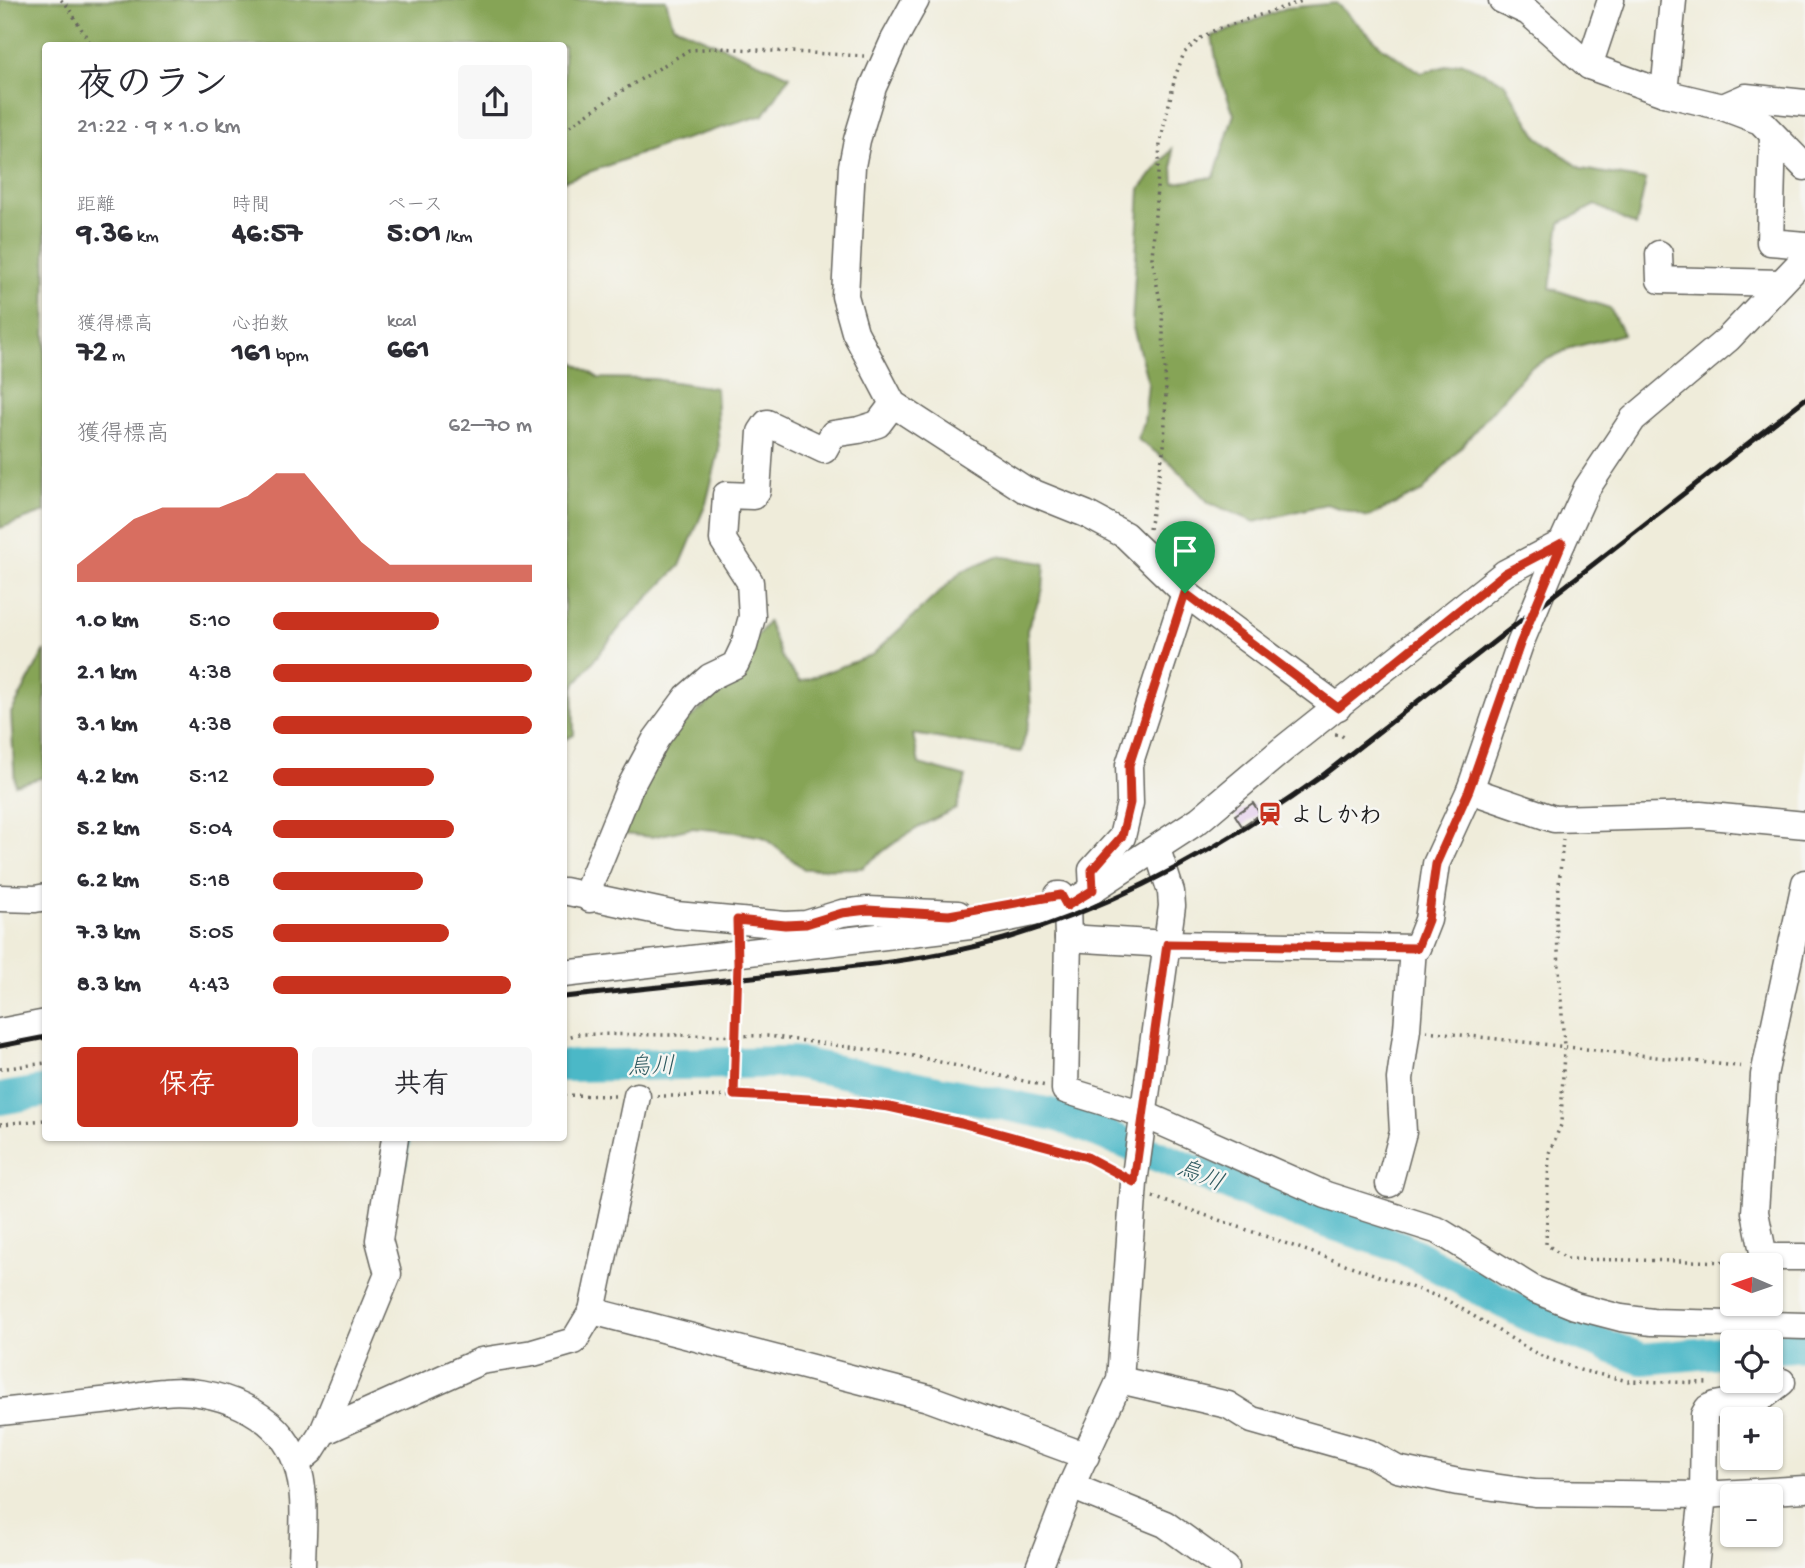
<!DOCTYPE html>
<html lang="ja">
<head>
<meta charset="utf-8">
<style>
  body { margin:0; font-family:"Gochi Hand","Klee One",sans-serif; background:#f7f7f7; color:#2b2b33; height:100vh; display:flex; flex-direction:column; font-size:26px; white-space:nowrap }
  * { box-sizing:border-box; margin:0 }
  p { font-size:23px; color:#7c7c81 }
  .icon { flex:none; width:38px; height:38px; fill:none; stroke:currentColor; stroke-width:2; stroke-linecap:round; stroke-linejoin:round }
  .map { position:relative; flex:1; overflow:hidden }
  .side { position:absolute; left:42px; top:42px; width:525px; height:1099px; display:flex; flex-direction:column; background:#fff; border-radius:7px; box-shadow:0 2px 5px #0004 }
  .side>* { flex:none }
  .needle { width:46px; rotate:272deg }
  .tools { position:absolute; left:1720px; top:1253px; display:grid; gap:14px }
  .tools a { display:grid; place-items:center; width:63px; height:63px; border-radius:7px; background:#fff; box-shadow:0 2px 5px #0004; font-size:35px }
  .pin { position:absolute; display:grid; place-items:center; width:60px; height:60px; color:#fff; margin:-72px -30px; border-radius:50% 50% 50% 0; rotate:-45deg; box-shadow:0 0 7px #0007 }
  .pin .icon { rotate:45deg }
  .round { display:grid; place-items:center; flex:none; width:74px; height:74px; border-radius:7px; background:#f7f7f7 }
  .headline { display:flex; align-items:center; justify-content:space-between; height:119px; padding:0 35px }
  h1 { font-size:38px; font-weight:700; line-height:52px }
  .figures { display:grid; grid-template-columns:repeat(3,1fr); gap:10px; height:119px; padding:7px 35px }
  .figures div { display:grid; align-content:center }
  .figures b { font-size:30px; font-weight:700 }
  .figures small { font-size:19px; font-weight:400 }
  .figures p { font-size:19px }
  .chart { height:196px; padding:14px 35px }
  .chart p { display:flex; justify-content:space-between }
  .chart svg { width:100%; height:126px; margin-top:7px; fill:#c8321e; opacity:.7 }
  .cta { display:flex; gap:14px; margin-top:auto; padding:14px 35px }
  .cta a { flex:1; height:80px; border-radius:7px; background:#c8321e; color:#fff; font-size:28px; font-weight:700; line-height:80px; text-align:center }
  .cta a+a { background:#f7f7f7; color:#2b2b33 }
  ul { padding:0 35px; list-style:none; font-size:23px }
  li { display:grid; grid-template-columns:112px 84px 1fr; align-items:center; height:52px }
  li i { height:18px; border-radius:9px; background:#c8321e }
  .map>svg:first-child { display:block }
  .forest { fill:#86a456; stroke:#516039; stroke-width:2 }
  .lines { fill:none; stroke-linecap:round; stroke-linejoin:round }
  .stream { stroke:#4cb8c7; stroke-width:5 }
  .river { stroke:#4cb8c7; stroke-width:32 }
  .building { fill:#d7b0e9 }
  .minor-casing { stroke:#66655e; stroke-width:29 }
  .path { stroke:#66655e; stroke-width:3.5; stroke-dasharray:2 5; stroke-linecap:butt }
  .minor { stroke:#fff; stroke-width:26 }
  .rail { stroke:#1c1c1c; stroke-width:5 }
  .route-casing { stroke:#fff; stroke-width:14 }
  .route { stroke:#c8321e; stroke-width:9 }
  .labels { text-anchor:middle; stroke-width:5; stroke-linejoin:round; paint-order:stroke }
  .poi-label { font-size:23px; font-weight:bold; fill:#1c1c1c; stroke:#f6f6f2; text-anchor:start }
  .water-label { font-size:24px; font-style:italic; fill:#2f5a60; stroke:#f6f6f2 }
</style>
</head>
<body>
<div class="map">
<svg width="1805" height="1568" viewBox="0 0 1805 1568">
  <rect width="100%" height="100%" fill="#f6f6f2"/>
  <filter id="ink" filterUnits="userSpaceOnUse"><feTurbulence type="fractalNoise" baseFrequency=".0143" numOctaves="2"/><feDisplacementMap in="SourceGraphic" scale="14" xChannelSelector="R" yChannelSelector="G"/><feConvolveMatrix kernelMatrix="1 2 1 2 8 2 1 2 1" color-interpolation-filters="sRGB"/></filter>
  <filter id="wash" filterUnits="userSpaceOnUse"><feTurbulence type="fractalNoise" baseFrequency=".00686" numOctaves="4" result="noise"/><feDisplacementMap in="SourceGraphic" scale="28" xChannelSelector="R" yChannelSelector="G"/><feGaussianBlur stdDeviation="1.57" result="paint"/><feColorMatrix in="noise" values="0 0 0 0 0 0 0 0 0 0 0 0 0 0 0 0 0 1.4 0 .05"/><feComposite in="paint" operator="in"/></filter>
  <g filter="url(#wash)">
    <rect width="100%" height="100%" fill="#efecda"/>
    <g class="forest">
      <path d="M0 0H666L673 25 790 76 764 115 665 145 564 181V46H46L45 512 0 528Z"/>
      <path d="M1336 3 1382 47 1421 73 1461 62 1504 82 1538 137 1582 169 1646 180 1636 226 1596 205 1560 223 1550 288 1610 308 1623 334 1571 348 1529 368 1423 491 1368 517 1326 504 1255 522 1209 503 1172 464 1137 439 1144 422 1148 383 1132 324 1140 189 1172 149 1174 183 1214 177 1234 114 1219 75 1212 37 1286 8Z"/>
      <path d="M564 356 599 378 654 379 716 388 719 451 706 504 680 566 625 621 573 687 574 735 564 740Z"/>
      <path d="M997 556 1045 563 1043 589 1027 630 1031 712 1021 752 913 734 919 764 966 777 956 809C918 825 894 842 862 868L804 869 763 837 735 832 692 828 652 837 622 834 641 786 669 736 713 699 735 665 768 622 781 656 800 682 872 655 962 571Z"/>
      <path d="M45 650V777L15 785 11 713Z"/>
    </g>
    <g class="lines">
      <path class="stream" d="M404 1165 408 1138"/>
      <g class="river">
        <path d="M564 1066 793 1062 1056 1115 1299 1213 1401 1247 1529 1316 1642 1359 1732 1351"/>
        <path d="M0 1099 46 1091"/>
        <path d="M1771 1348 1805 1345"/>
      </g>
    </g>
    <g id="blocks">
      <path class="building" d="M1253 803 1260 814 1242 826 1235 815Z"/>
    </g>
  </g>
  <g filter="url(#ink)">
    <use href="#blocks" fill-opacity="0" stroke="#66655e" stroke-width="2"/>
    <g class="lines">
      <g class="minor-casing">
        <g id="minor">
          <path d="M916 0 894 40 873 87 857 140 852 166 845 296 855 332 893 404 1024 489 1086 514 1125 535 1185 593 1338 707"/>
          <path d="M1502 0 1528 12 1589 66 1664 93 1723 107 1760 121 1805 167"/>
          <path d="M1589 66 1611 0"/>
          <path d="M1664 93 1673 0"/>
          <path d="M1723 107 1746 97 1805 103"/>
          <path d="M1773 135 1770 242 1805 245"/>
          <path d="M1659 254 1660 280 1781 283"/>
          <path d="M1470 790 1554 819 1700 815 1805 825"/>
          <path d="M1805 883 1764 1075 1755 1212 1764 1257H1805"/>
          <path d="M1093 890 1092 870 1122 837 1130 803 1129 765 1185 593"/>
          <path d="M564 891 676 915 785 925 806 924 842 913 868 910 958 914"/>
          <path d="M1058 895H1061L1067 906 1068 938 1065 1090 1143 1114 1326 1195 1439 1231 1533 1289 1575 1306 1621 1318 1652 1322 1805 1326"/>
          <path d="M0 898 35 899 46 897"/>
          <path d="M590 899 591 882 629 789 656 739 687 697 710 677 735 665 744 646 752 617 750 582 723 540 726 495 753 496 757 491 761 432 767 423 824 450 833 434 859 430 878 424 893 404"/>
          <path d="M1068 938 1167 944 1417 948 1428 920 1436 864 1470 790 1520 644 1562 543"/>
          <path d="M564 974 970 926 1067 906 1199 820 1282 750 1505 573 1562 543 1587 488 1633 419 1728 339 1805 258"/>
          <path d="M0 1032 46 1023"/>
          <path d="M1389 1184 1403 1132 1400 1079 1407 1029 1413 948"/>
          <path d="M592 1311 928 1398 1086 1456"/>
          <path d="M1120 1380 1228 1405 1252 1420 1369 1453 1397 1469 1458 1482 1535 1493 1703 1495 1805 1489"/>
          <path d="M0 1412C37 1408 74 1404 111 1400 129 1398 146 1393 164 1392 214 1387 278 1411 296 1462 308 1494 302 1535 302 1568"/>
          <path d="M323 1432 388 1274 379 1240 395 1138"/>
          <path d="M297 1463 311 1451 323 1432 481 1361 533 1353 574 1341 592 1311 637 1096"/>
          <path d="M1071 1486 1165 1524 1226 1568"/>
          <path d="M1039 1568 1071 1486 1120 1380 1134 1183 1172 906 1171 892 1157 849"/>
          <path d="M1695 1568 1703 1495 1704 1415 1708 1408 1715 1405 1764 1396 1782 1382"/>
        </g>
      </g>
      <g class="path">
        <path d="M61 0 66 4 92 46"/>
        <path d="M564 130 615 95 689 50 719 48 864 56"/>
        <path d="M1149 529 1164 447 1166 393 1162 312 1152 258 1160 144 1175 77 1184 53 1201 38 1215 30 1305 0"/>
        <path d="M1335 734 1341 735 1347 740"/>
        <path d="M1563 839 1556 919 1564 1047 1561 1125 1549 1153 1546 1244 1567 1259 1745 1262"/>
        <path d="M1426 1031 1745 1067"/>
        <path d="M564 1038 578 1034 767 1036 909 1055 1046 1086"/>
        <path d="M0 1069 46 1063"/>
        <path d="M564 1095 617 1096"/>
        <path d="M734 1095 738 974"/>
        <path d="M657 1096 793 1097 889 1107 1029 1141 1087 1157 1114 1172"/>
        <path d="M0 1124 46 1120"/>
        <path d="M1153 1197 1445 1299 1539 1355 1580 1370 1628 1381 1711 1383"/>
      </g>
      <use href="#minor" class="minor"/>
      <g class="rail">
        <path d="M564 997C639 989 714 981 790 973 862 966 934 959 1004 939 1120 905 1224 847 1322 776L1805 399"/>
        <path d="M0 1046 46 1037"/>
      </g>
    </g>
  </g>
  <g class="lines" filter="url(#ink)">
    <g class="route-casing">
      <path id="route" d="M1562 543 1520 644 1469 790 1436 864 1428 920 1417 948 1167 944 1134 1182 1087 1157 961 1123 889 1107 828 1100 734 1095 738 964 737 920 785 925 806 924 842 913 868 910 949 915 1061 895 1067 906 1093 890 1092 870 1122 836 1130 803 1129 765 1185 593 1338 708 1505 573Z"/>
    </g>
    <use href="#route" class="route"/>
  </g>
  <defs>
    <g id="station-bare" transform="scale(1.89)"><path d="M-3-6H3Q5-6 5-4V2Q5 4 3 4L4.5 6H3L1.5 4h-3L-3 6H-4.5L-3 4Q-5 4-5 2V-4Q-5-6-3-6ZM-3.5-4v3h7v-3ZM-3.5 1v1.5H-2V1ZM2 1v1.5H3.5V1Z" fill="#c8321e" stroke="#f6f6f2" stroke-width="2.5" paint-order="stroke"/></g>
  </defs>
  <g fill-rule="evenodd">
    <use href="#station-bare" x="1270" y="814"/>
  </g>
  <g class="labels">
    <g class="poi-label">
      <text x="1290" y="822">よしかわ</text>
    </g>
    <g class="water-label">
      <text transform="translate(651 1065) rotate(-1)" y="8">烏川</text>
      <text transform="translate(1201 1174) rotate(22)" y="8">烏川</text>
    </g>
  </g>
</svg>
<div class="tools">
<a><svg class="needle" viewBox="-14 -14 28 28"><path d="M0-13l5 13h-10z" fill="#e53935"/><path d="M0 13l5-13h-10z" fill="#7c7c81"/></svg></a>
<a><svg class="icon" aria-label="locate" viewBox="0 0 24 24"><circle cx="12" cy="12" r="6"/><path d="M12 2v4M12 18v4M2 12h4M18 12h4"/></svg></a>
<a>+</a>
<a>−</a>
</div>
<div class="pin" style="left:1185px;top:593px;background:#1e9e55"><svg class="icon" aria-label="arrive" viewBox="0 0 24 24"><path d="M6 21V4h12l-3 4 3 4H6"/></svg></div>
<section class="side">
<div class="headline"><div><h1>夜のラン</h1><p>21:22 · 9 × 1.0 km</p></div><a class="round"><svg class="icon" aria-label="share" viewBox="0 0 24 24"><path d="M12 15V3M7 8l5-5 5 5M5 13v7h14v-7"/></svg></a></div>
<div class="figures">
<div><p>距離</p><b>9.36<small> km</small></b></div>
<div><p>時間</p><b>46:57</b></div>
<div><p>ペース</p><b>5:01<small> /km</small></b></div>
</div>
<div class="figures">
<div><p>獲得標高</p><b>72<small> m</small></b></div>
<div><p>心拍数</p><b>161<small> bpm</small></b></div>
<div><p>kcal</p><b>661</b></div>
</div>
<div class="chart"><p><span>獲得標高</span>62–70 m</p>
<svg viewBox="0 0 160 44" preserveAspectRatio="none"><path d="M0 44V38L10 30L20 22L30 18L40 18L50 18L60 14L70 6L80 6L90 18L100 30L110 38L120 38L130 38L140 38L150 38L160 38V44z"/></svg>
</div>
<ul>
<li><b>1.0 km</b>5:10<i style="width:64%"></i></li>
<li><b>2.1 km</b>4:38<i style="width:100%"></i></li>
<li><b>3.1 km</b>4:38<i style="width:100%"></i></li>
<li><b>4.2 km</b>5:12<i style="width:62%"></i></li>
<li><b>5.2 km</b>5:04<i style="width:70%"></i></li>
<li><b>6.2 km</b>5:18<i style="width:58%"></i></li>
<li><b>7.3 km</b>5:05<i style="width:68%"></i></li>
<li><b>8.3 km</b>4:43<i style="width:92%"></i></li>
</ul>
<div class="cta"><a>保存</a><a>共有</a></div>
</section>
</div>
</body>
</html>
